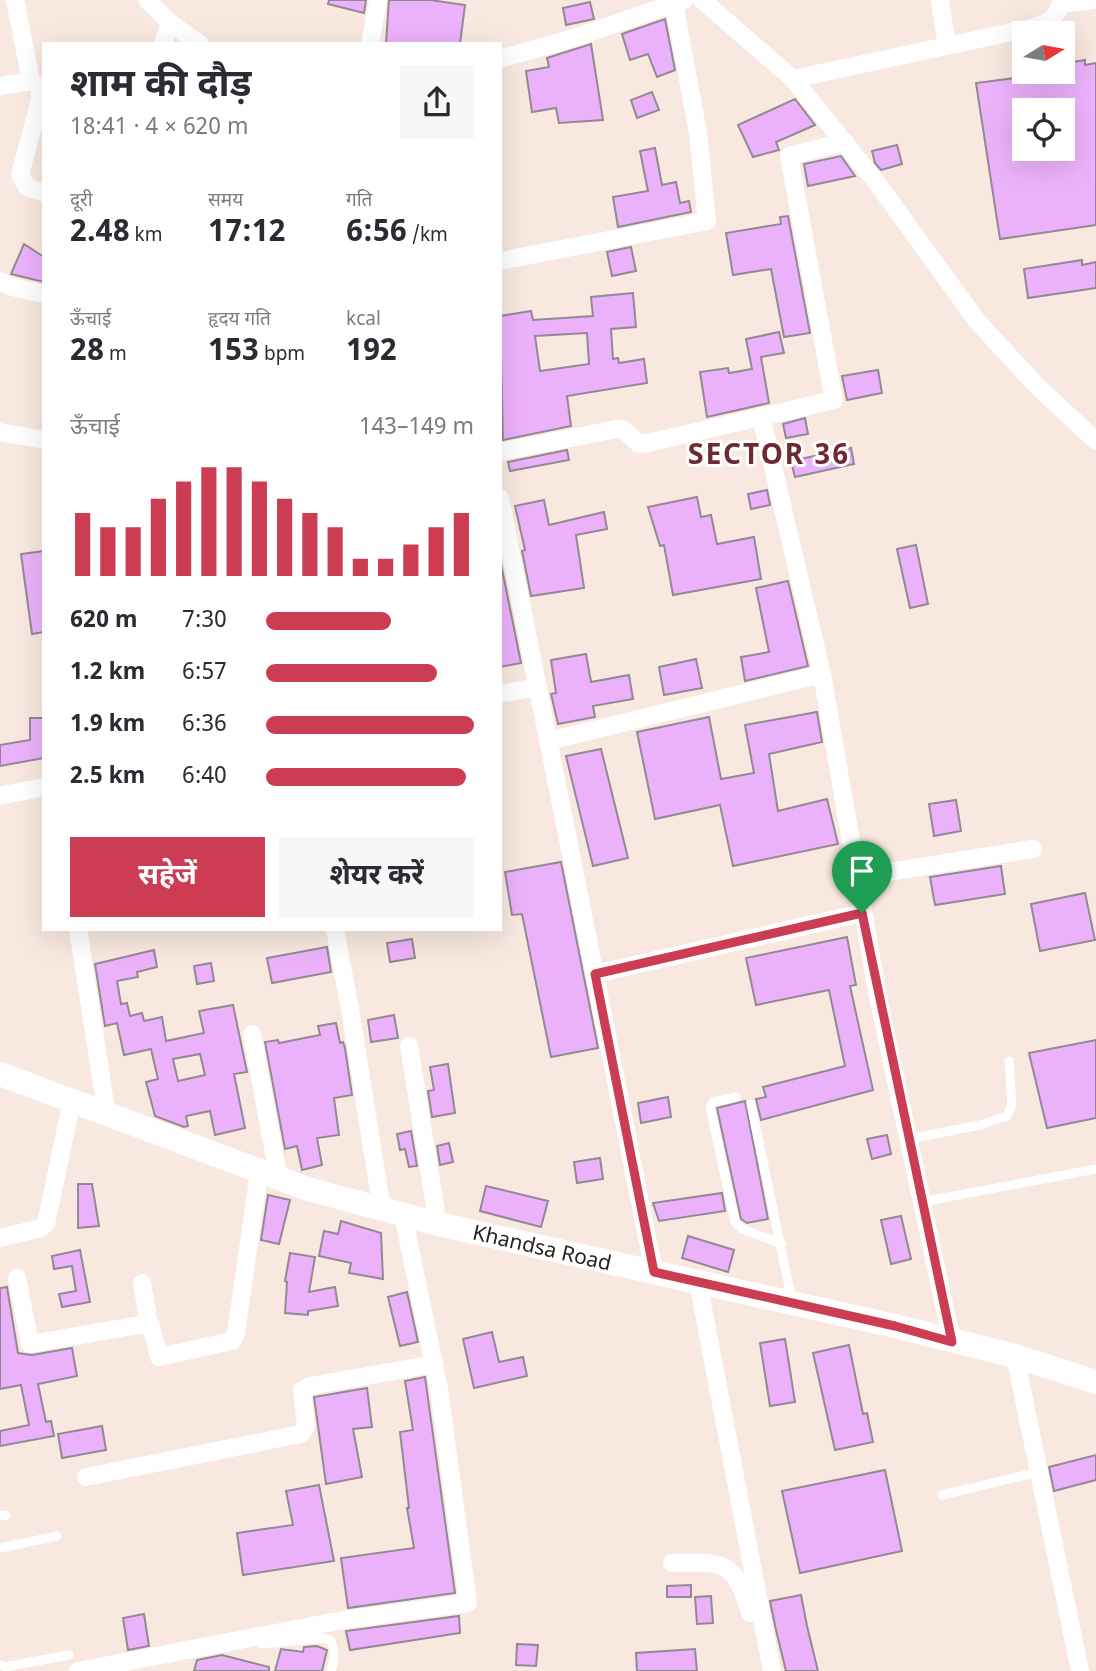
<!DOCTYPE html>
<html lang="hi">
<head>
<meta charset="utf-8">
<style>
  body { margin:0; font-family:Georgia,"Noto Sans Devanagari",serif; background:#f7f7f7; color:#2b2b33; height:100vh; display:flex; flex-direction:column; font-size:26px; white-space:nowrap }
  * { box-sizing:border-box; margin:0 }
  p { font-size:23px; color:#7c7c81 }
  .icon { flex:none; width:38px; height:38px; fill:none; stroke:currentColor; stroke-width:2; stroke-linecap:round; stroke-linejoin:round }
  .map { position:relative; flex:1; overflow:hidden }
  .sheet { position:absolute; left:42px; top:42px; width:460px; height:889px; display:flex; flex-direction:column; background:#fff; border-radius:0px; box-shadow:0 7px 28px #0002 }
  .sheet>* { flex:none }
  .needle { width:46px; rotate:79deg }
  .tools { position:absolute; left:1012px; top:21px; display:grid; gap:14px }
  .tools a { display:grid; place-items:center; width:63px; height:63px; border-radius:0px; background:#fff; box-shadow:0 7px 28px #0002; font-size:35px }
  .pin { position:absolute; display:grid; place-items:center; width:60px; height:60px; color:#fff; margin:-72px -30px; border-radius:50% 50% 50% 0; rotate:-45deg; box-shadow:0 0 7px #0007 }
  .pin .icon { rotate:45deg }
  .round { display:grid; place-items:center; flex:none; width:74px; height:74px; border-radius:0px; background:#f7f7f7 }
  .overview { display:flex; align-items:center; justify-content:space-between; height:119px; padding:0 28px }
  h1 { font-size:38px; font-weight:700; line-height:52px }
  .metrics { display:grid; grid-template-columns:repeat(3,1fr); gap:10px; height:119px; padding:7px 28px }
  .metrics div { display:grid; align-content:center }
  .metrics b { font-size:30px; font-weight:700 }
  .metrics small { font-size:19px; font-weight:400 }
  .metrics p { font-size:19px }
  .chart { height:196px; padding:14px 28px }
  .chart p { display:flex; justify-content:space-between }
  .chart svg { width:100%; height:126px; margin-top:7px; stroke:#cc3c53; stroke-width:6 }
  .action { display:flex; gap:14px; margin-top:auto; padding:14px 28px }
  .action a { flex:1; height:80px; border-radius:0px; background:#cc3c53; color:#fff; font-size:28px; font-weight:700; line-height:80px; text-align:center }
  .action a+a { background:#f7f7f7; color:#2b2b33 }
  ul { padding:0 28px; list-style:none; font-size:23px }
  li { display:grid; grid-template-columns:112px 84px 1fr; align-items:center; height:52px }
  li i { height:18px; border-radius:9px; background:#cc3c53 }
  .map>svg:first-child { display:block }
  .building { fill:#ecb1fb; stroke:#928995; stroke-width:2; fill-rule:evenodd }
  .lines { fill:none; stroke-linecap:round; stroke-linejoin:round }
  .lane { stroke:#fff; stroke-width:9 }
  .street { stroke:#fff; stroke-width:18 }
  .secondary { stroke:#fff; stroke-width:24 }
  .route-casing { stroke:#fff; stroke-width:14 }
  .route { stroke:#cc3c53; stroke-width:9 }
  .labels { text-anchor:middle; stroke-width:6; stroke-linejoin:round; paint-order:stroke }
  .street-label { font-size:21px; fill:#28231f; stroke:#fff }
  .district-label { font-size:28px; font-weight:bold; letter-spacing:2px; fill:#702932; stroke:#fff }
</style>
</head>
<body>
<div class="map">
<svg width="1096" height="1671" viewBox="0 0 1096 1671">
  <rect width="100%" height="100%" fill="#f8e8df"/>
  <g class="building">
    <path d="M329 0H366L364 13 328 4Z"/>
    <path d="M389 0H430L465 5 460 44H386Z"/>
    <path d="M590 2 594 19 566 25 563 8Z"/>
    <path d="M665 19 675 70 657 77 648 54 630 60 622 34Z"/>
    <path d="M591 44 603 120 559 123 556 108 532 112 526 71 549 67 547 58Z"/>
    <path d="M1085 60V65L1096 63V225L1000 239 976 83 1062 72 1065 69V63ZM1024 110H1062V149H1024Z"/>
    <path d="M652 92 659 110 637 118 631 100Z"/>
    <path d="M795 99 815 125 776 142 779 150 753 157 738 125Z"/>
    <path d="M897 145 902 164 881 170 875 163 872 151Z"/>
    <path d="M655 148 662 185 676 182 680 203 689 201 691 212 618 227 613 197 648 191 640 151Z"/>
    <path d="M841 156 855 176 808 186 804 164Z"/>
    <path d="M788 216 810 333 784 337 771 269 733 275 726 233 781 224 780 217Z"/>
    <path d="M24 244 44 257V282L11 274Z"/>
    <path d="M631 247 636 271 612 276 607 252Z"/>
    <path d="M1082 260V265L1096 262V288L1028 298 1024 269Z"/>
    <path d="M633 293 636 327 611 329 613 359 618 358 619 363 644 359 647 383 567 396 571 426 503 440 500 316 531 311 533 320 593 316 591 297ZM587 333 589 364 540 371 535 336Z"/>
    <path d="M779 332 784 353 761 357 769 403 707 417 700 372 728 368 729 373 752 369 746 339Z"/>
    <path d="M878 370 882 393 847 400 842 376Z"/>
    <path d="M805 418 808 434 786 438 783 424Z"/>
    <path d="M851 448 854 464 795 477 791 461Z"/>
    <path d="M567 450 569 460 510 471 508 462Z"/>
    <path d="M767 490 770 505 751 509 748 494Z"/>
    <path d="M697 497 701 517 711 515 717 544 754 537 761 579 673 595 664 545 660 546 648 507Z"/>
    <path d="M544 500 549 525 604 512 607 529 576 535 584 588 531 596 522 551 525 550 515 506Z"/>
    <path d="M916 545 928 604 910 608 897 549Z"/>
    <path d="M44 551V632L32 634 21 554Z"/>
    <path d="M500 559 521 663 500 667Z"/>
    <path d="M788 581 808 666 745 681 741 657 769 652 756 588Z"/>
    <path d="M586 654 591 682 629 675 633 699 593 706 595 717 558 724 551 694 556 693 551 660Z"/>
    <path d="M696 659 702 688 664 695 659 667Z"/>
    <path d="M817 712 822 742 769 754 778 811 827 799 838 844 733 866 720 805 655 819 637 732 709 717 721 779 754 773 745 725Z"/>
    <path d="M30 718H44V758L0 766V745L30 740Z"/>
    <path d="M601 749 628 858 593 866 566 756Z"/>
    <path d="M956 800 961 831 934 836 929 804Z"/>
    <path d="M561 862 598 1048 551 1057 522 914 512 915 505 872Z"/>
    <path d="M1001 866 1005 894 935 905 930 877Z"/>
    <path d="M1085 893 1095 940 1040 951 1031 904Z"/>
    <path d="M847 937 856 985 850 986 873 1090 761 1120 756 1099 766 1097 763 1087 845 1066 829 990 756 1005 746 958Z"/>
    <path d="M412 939 415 958 390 962 387 943Z"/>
    <path d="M327 947 331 972 272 983 267 958Z"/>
    <path d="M154 950 157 967 137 972 138 977 117 981 121 1004 127 1003 130 1016 142 1013 144 1021 162 1017 166 1041 204 1033 199 1011 233 1005 247 1072 234 1074 245 1128 215 1135 210 1111 186 1116 188 1126 184 1127 155 1116 146 1082 158 1079 151 1049 124 1055 117 1023 105 1026 95 964ZM200 1054 205 1075 178 1081 173 1059Z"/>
    <path d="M211 963 214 981 197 984 194 966Z"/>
    <path d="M394 1015 398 1038 371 1042 368 1020Z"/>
    <path d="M336 1023 340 1043 343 1042 345 1048 352 1095 334 1098 339 1135 317 1138 322 1165 302 1170 297 1146 285 1149 265 1042 278 1040 279 1043 320 1035 318 1026Z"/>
    <path d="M1096 1040V1118L1047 1128 1029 1053Z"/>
    <path d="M448 1064 455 1113 432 1117 428 1091 434 1090 430 1067Z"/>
    <path d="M668 1097 671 1117 641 1123 638 1103Z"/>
    <path d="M745 1101 768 1219 747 1223 741 1219 717 1108Z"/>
    <path d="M411 1131 417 1166 409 1167 405 1149 400 1150 397 1134Z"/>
    <path d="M887 1135 891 1154 872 1159 867 1139Z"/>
    <path d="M449 1143 453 1162 440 1165 437 1146Z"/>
    <path d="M600 1158 603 1179 577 1183 574 1162Z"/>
    <path d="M78 1184H92L99 1226 78 1228Z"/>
    <path d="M486 1186 548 1201 541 1227 480 1211Z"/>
    <path d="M722 1193 725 1211 659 1221 653 1203Z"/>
    <path d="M268 1195 290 1200 279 1244 261 1240Z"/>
    <path d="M901 1216 911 1259 891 1264 881 1220Z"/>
    <path d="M341 1221 381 1233 383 1279 349 1273 351 1263 319 1256 324 1231 338 1234Z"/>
    <path d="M688 1236 734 1250 728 1272 682 1258Z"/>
    <path d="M80 1250 90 1302 62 1307 59 1294 76 1291 72 1266 54 1269 52 1256Z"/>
    <path d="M290 1253 315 1257 309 1292 335 1287 338 1306 308 1311V1315L285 1313 287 1282 285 1281Z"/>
    <path d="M7 1287 18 1353 32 1355 72 1348 77 1376 38 1384 46 1422 51 1421 54 1436 0 1446V1431L29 1425 21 1385 0 1389V1288Z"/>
    <path d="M407 1292 418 1342 400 1346 388 1297Z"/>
    <path d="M492 1332 499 1362 523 1357 527 1376 474 1388 463 1339Z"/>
    <path d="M785 1339 795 1402 770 1406 760 1343Z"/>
    <path d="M849 1345 863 1414 867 1413 873 1442 835 1450 813 1353Z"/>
    <path d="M425 1377 455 1593 348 1608 341 1558 414 1548 407 1508H409L400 1432 413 1430 405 1381Z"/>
    <path d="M367 1388 372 1427 353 1429 362 1477 326 1484 314 1397Z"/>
    <path d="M102 1426 106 1450 62 1458 58 1434Z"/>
    <path d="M1096 1455V1480L1054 1491 1049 1467Z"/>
    <path d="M885 1470 902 1551 800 1573 782 1491Z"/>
    <path d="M319 1485 334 1561 243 1575 237 1533 293 1525 286 1491Z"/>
    <path d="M691 1585V1597H667V1586Z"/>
    <path d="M801 1595 807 1626 818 1671H786L776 1630 770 1601Z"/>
    <path d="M711 1596 713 1623 697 1624 695 1597Z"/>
    <path d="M144 1614 149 1646 128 1650 123 1618Z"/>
    <path d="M459 1616 460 1633 350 1650 346 1631Z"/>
    <path d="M517 1644 538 1645 536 1666 516 1665Z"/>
    <path d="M317 1646 327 1650 322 1671H275L281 1649 303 1652 304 1647Z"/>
    <path d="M695 1649 697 1671H637L636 1653Z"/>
    <path d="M222 1655 269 1667V1671H194L197 1660Z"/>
  </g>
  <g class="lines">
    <g class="lane">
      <path d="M736 1097 713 1102 710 1107 735 1222 742 1229 782 1244"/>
      <path d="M751 1104 792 1301"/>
      <path d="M909 1139 980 1125 1007 1116 1012 1105 1009 1061"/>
      <path d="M922 1202 1096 1169"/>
      <path d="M942 1495 1039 1472"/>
      <path d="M0 1516 6 1515"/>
      <path d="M0 1548 57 1536"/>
      <path d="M262 1644 324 1638 331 1641C336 1652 334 1660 331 1671"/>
      <path d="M0 1665 5 1667 69 1655"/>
    </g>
    <g class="street">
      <path d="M15 0 31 81"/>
      <path d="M147 0 170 23 200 44"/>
      <path d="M702 0 793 79 877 183 977 321 1036 385 1096 441"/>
      <path d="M940 0 947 46"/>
      <path d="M1061 4 1093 0"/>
      <path d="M163 44 170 23"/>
      <path d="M370 44 378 0"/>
      <path d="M500 59 577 37 684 0"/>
      <path d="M793 79 1035 27C1050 22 1059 16 1061 0"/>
      <path d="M0 86 31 81 40 85V99L20 175 27 187 44 193"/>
      <path d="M500 261 707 221 698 133 674 4"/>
      <path d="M0 281 12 287 44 294"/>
      <path d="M761 416 822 674 878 997 952 1342"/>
      <path d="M0 432 44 440"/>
      <path d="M500 452 617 429 624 430 639 444 648 443 834 400 789 156 845 142"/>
      <path d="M500 498 654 1272"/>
      <path d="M500 694 538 687"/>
      <path d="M549 741 822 674"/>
      <path d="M0 796 44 787"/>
      <path d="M857 877 1033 849"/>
      <path d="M78 929 107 1116"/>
      <path d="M335 929 351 1015 382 1210"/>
      <path d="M595 974 862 913"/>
      <path d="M252 1034 279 1180"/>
      <path d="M409 1046 438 1224"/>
      <path d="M0 1238 41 1228 46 1223 72 1101"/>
      <path d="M17 1278 30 1344 145 1324 151 1326 159 1357 232 1341 236 1333 259 1173"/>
      <path d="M698 1282 772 1671"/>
      <path d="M142 1283 149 1324"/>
      <path d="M1015 1356 1080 1671"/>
      <path d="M86 1477 301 1434 306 1426 302 1391 310 1386 434 1364"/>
      <path d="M672 1563C724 1562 734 1559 750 1613"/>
      <path d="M78 1671 343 1620 468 1603 439 1389 403 1215"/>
    </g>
    <path class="secondary" d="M0 1074 308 1189 438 1224 895 1326 1015 1356 1096 1382"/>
  </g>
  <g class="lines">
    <g class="route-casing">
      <path id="route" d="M862 913 952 1342 895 1326 654 1272 595 974Z"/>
    </g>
    <use href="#route" class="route"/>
  </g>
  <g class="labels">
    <g class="street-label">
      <text transform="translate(542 1248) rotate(13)" y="7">Khandsa Road</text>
    </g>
    <g class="district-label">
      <text x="769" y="464">SECTOR 36</text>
    </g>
  </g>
</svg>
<div class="tools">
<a><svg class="needle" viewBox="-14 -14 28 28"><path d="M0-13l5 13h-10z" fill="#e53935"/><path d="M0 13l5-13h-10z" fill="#7c7c81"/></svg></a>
<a><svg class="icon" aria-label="locate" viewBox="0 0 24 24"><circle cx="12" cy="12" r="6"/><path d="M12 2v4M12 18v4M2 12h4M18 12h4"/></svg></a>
</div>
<div class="pin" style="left:862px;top:913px;background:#1e9e55"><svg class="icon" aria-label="arrive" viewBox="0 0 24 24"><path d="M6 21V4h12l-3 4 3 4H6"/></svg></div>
<section class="sheet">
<div class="overview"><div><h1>शाम की दौड़</h1><p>18:41 · 4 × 620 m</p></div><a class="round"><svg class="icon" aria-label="share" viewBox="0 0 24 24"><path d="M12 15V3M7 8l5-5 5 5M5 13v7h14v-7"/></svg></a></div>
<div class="metrics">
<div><p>दूरी</p><b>2.48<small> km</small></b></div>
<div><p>समय</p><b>17:12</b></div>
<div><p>गति</p><b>6:56<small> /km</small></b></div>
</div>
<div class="metrics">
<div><p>ऊँचाई</p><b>28<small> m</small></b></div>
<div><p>हृदय गति</p><b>153<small> bpm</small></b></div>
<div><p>kcal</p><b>192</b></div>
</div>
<div class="chart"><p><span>ऊँचाई</span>143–149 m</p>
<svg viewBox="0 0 160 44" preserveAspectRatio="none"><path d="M5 44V22M15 44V27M25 44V27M35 44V17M45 44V11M55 44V6M65 44V6M75 44V11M85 44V17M95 44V22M105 44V27M115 44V38M125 44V38M135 44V33M145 44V27M155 44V22"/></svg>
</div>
<ul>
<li><b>620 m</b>7:30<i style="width:60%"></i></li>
<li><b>1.2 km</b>6:57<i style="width:82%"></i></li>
<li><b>1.9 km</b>6:36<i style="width:100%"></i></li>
<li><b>2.5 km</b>6:40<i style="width:96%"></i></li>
</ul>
<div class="action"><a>सहेजें</a><a>शेयर करें</a></div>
</section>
</div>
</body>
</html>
